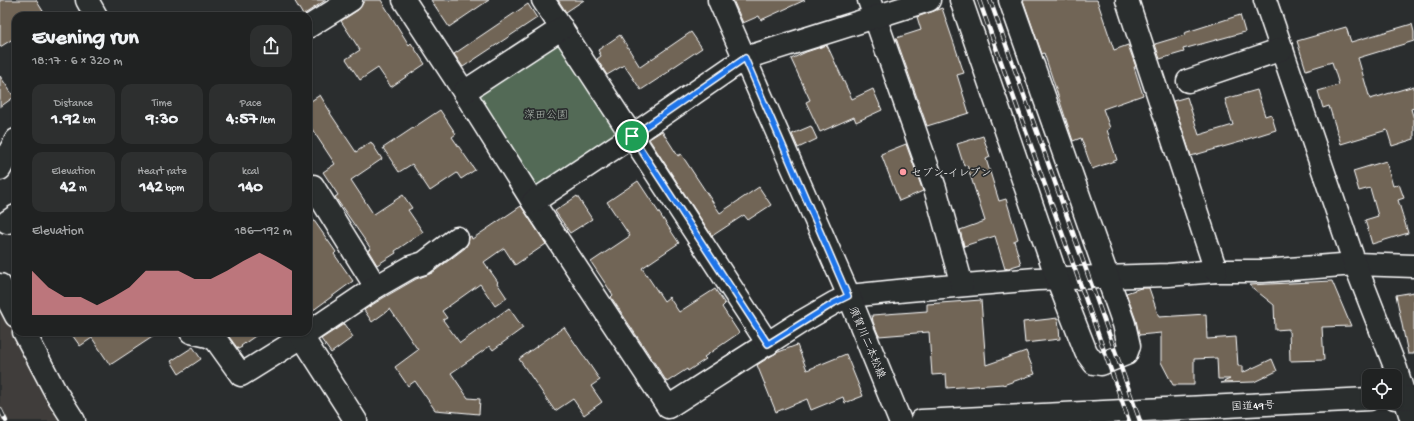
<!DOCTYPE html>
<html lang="en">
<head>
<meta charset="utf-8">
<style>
  body { margin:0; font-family:"Gochi Hand","Klee One",sans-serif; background:#2d2f2f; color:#f1f3f6; height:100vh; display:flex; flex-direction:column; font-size:15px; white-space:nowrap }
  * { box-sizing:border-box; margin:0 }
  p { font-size:13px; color:#a2a4a5 }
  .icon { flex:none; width:22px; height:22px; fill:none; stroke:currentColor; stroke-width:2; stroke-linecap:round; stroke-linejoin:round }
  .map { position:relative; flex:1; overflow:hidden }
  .side { position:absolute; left:12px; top:12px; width:300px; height:324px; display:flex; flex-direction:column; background:#202222; border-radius:12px; box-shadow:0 1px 3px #0004,0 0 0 1px #3d3f40 }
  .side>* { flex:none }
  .tools { position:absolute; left:1362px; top:369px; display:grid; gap:8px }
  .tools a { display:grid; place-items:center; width:40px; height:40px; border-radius:8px; background:#202222; box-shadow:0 1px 3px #0004,0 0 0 1px #3d3f40; font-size:20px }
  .pin { position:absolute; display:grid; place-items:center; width:34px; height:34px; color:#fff; margin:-17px; border:2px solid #fff; border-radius:50%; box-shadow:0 1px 4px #0007 }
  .round { display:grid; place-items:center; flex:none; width:42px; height:42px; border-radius:12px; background:#2d2f2f }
  .overview { display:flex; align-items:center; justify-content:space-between; height:68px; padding:0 20px }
  h1 { font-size:22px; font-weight:800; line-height:30px }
  .figures { display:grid; grid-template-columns:repeat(3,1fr); gap:6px; height:68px; padding:4px 20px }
  .figures div { display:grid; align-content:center; border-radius:10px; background:#2d2f2f; text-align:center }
  .figures b { font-size:17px; font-weight:800 }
  .figures small { font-size:11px; font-weight:400 }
  .figures p { font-size:11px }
  .chart { height:112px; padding:8px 20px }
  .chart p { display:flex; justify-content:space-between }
  .chart svg { width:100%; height:72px; margin-top:4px; fill:#ff9aa2; opacity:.7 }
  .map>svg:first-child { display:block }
  .built { fill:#3f3e3a }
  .green { fill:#536a56; stroke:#a9b4aa }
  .building { fill:#716557; stroke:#fff }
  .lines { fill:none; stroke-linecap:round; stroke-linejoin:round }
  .minor-casing { stroke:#fff; stroke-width:25 }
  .major-casing { stroke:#fff; stroke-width:25 }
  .highway-casing { stroke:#fff; stroke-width:25 }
  .minor { stroke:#2a2d2e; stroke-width:22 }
  .major { stroke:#2a2d2e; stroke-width:22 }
  .highway { stroke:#2a2d2e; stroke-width:22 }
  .rail-casing { stroke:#fff; stroke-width:4.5 }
  .rail { stroke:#2a2d2e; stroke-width:3; stroke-dasharray:9; stroke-linecap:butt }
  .route-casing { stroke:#fff; stroke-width:8 }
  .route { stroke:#1a73e8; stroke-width:5 }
  .poi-dot { fill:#ff9aa2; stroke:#2a2d2e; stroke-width:1.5 }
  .labels { text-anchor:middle; stroke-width:3.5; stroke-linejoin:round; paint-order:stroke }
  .park-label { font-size:11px; fill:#b2bcb3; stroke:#2a2d2e }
  .poi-label { font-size:11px; fill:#fff; stroke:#2a2d2e; text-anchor:start }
  .street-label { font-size:11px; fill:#fff; stroke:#2a2d2e }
</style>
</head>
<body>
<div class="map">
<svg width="1414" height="421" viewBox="0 0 1414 421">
  <rect width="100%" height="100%" fill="#2a2d2e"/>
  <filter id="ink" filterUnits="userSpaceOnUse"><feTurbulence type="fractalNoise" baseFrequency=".025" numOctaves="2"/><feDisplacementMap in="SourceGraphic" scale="8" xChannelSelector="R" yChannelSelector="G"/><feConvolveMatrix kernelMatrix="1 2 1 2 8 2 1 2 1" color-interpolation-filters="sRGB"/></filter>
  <g filter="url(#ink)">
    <path class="built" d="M0 299 64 421H0Z"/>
    <path class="green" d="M558 39 617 133 533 191 478 94Z"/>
    <g class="building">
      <path d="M0 0H36L46 16H16V37L0 47Z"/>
      <path d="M294 0H326L303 15Z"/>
      <path d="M365 0H381L409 45 411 43 425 64 391 87 378 68 360 80 346 59 360 50 341 21 358 10Z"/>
      <path d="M431 0H489L449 27Z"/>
      <path d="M558 0H584L566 12Z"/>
      <path d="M733 0H805L761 20 759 16 743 23Z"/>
      <path d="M1023 0H1097L1114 50 1128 45 1136 67H1134L1143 95 1103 109 1110 128 1107 130 1117 160 1092 169 1081 138 1073 141 1044 53 1042 54Z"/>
      <path d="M528 4 537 18 463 67 454 54Z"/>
      <path d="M942 8 964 73 957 75 969 113 927 126 896 38 921 30 917 17Z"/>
      <path d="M1240 15 1245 32 1183 49 1184 52 1160 59 1155 44 1185 35 1184 33Z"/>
      <path d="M1412 24 1414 32V41L1358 58 1370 99 1414 86V108L1411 109 1414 119V139L1392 146 1387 130 1341 144 1329 106 1323 108 1318 91 1339 85 1332 62 1306 70 1297 41 1346 27 1351 42Z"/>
      <path d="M691 32 702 48 669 70 670 71 641 90 624 65 607 75 597 59 601 56 598 50 620 35 640 67Z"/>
      <path d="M827 45 852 99 873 89 882 110 856 122 854 117 820 132 806 102 810 100 791 59 806 52Z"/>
      <path d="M0 76 14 97 0 107Z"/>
      <path d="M1257 90 1265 116 1271 114 1276 130 1244 140V141L1191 156 1173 101 1187 97 1199 135 1233 125 1225 99Z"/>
      <path d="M320 95 331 113H330L356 152 371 142 382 159 351 180 372 212 374 214 403 195 412 208 408 210 423 232 395 251 396 253 377 265 368 250 371 249 335 197 338 195 323 172 335 164 308 123V103Z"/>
      <path d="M440 110 456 134 452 137 475 170 461 179 457 173 430 191 412 164 399 172 383 148Z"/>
      <path d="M811 126 817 139 798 148 792 134Z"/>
      <path d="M662 131 678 156 681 154 720 213 759 187 771 205 748 220 744 215 712 236 649 139Z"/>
      <path d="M983 136 990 157 986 159 999 201 1006 199 1018 239 1014 241 1021 264 1005 269 995 236 964 246 960 230 985 221 967 165 964 166 957 144Z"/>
      <path d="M906 144 923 191 899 201 881 154Z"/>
      <path d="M1386 161 1393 186 1399 184 1404 198 1398 200 1408 233 1372 244 1365 220 1378 216 1370 188 1359 191 1353 171Z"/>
      <path d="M638 181 679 243 642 268 664 301 669 297 679 312 715 289 725 304 722 307 739 333 704 357 706 359 688 371 687 369 667 382 611 297 613 295 591 262 630 236 607 202Z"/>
      <path d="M577 196 592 219 570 233 555 211Z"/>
      <path d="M521 206 546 244 515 265 504 248 484 262 498 282 497 283 507 298 495 306 480 284 442 311 447 318 443 320 460 343 509 308 523 328 493 350 490 346 451 373 468 398 480 399 479 414 435 410 415 381 408 386 395 367 418 350 390 309 372 322 364 310 383 298 416 279 432 273 465 248 468 243 469 237 471 236 472 239Z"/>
      <path d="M308 212 336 252 334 254 353 281 308 314Z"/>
      <path d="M1332 281 1351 326 1322 327 1324 360 1290 361 1289 329 1275 330 1274 305 1249 285Z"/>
      <path d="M1141 288H1149L1159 317 1206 314 1207 339 1236 337 1238 366H1242V373L1272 359 1277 371 1254 382 1221 383 1230 379H1218L1217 358 1194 359V385H1173L1161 362V333L1139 335 1136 320 1126 293Z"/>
      <path d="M1414 292V354H1408L1396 295Z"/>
      <path d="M981 300 986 365 1026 351 1035 374 1003 385V384L947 388 946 374 932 375 929 332 879 336 873 322 872 315 927 311V304Z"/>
      <path d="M1058 318 1060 339 1025 343 1023 322Z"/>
      <path d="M344 324 353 337 331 353 321 339Z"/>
      <path d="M564 327 600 380 591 386 602 402 584 415 573 399 555 411 519 359Z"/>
      <path d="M70 332H160L110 365 92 338 80 346Z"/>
      <path d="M231 332H261L241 346 242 347 238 349 227 334Z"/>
      <path d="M797 345 807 370 846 354 863 396 845 403 843 397 811 410 807 399 776 412 757 365 776 353Z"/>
      <path d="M193 347 201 359 179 374 171 361Z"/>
    </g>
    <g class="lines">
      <g class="minor-casing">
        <g id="minor">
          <path d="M87 0 96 16"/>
          <path d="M404 0 464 92 533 202 668 407 801 322 834 303 849 296 908 290 1036 279 1168 275 1216 271H1263L1355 264 1414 266"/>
          <path d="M543 0 768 344"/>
          <path d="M869 0 935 188 962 285"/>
          <path d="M961 0 1057 278 1086 352 1094 363 1101 364 1126 354 1129 346 1124 324 1010 0"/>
          <path d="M1127 0 1216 271"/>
          <path d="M1265 0 1355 264 1396 369 1412 421"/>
          <path d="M308 27 351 0"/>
          <path d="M1188 81 1282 49"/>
          <path d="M464 92 562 28"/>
          <path d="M0 169 16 140"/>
          <path d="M313 186 376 287"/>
          <path d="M533 202 632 136 745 58 929 0"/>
          <path d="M7 222 16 216"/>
          <path d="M0 285 16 316"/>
          <path d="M24 332 55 391 74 421"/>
          <path d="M191 332 208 336 216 340 241 375 302 337 376 287 411 267 424 263 457 238"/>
          <path d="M299 332 356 421"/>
        </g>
      </g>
      <g class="major-casing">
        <path id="major" d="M719 0 849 296 900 421"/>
      </g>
      <g class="highway-casing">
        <g id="highway">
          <path d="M1395 398 1414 397"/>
          <path d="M921 421 1369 399"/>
        </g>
      </g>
      <use href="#minor" class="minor"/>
      <use href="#major" class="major"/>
      <use href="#highway" class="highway"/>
      <g class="rail-casing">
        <g id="rail">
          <path d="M979 0 1129 421"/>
          <path d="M990 0 1140 421"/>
          <path d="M0 409 6 421"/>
        </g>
      </g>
      <use href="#rail" class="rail"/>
    </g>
  </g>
  <g class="lines" filter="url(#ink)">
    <g class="route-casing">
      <path id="route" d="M745 58 848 296 834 303 768 344 632 136Z"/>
    </g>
    <use href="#route" class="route"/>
  </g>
  <circle class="poi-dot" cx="903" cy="172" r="4"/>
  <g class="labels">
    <g class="park-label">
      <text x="546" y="118">深田公園</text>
    </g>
    <g class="poi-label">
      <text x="911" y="176">セブン-イレブン</text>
    </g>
    <g class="street-label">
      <text transform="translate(868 342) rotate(67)" y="4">須賀川二本松線</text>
      <text transform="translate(1253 405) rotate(-2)" y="4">国道49号</text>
    </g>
  </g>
</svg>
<div class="tools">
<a><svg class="icon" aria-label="locate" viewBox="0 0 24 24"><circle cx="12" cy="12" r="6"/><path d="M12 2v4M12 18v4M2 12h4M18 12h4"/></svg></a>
</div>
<div class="pin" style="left:632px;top:136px;background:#1e9e55"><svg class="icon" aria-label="arrive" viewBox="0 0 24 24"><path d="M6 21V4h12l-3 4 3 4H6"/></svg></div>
<section class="side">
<div class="overview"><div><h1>Evening run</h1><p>18:17 · 6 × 320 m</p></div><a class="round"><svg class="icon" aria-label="share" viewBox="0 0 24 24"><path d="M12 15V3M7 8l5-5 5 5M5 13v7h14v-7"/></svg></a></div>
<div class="figures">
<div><p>Distance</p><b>1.92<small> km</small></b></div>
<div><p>Time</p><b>9:30</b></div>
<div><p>Pace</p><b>4:57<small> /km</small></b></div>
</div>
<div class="figures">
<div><p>Elevation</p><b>42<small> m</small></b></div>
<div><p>Heart rate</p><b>142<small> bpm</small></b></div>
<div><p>kcal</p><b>140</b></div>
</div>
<div class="chart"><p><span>Elevation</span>186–192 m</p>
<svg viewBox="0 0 160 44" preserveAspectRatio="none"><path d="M0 44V17L10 27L20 33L30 33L40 38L50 33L60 27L70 17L80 17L90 17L100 22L110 22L120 17L130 11L140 6L150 11L160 17V44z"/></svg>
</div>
</section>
</div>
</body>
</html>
